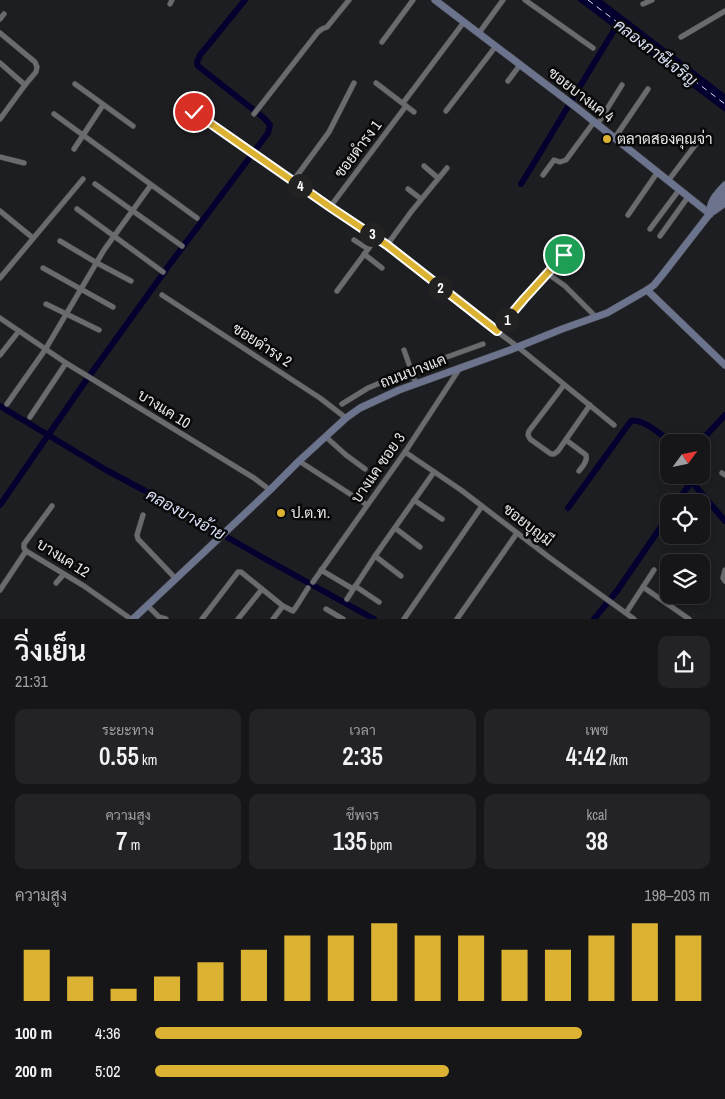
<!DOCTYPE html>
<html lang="th">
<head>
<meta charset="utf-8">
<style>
  body { margin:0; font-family:"Archivo Narrow",Sarabun,sans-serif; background:#232326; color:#f1f3f6; height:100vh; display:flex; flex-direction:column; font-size:19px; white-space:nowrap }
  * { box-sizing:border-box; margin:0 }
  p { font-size:16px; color:#9e9fa2 }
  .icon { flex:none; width:28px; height:28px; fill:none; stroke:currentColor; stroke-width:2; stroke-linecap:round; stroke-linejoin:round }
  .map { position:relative; height:619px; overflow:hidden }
  .panel { display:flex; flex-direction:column; background:#161619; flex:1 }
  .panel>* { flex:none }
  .needle { width:32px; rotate:57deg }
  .fabs { position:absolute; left:660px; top:434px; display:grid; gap:10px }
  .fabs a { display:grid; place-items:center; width:50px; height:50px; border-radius:10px; background:#161619; box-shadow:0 2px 8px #0003,0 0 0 1px #353538; font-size:25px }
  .pin { position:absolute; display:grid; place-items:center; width:42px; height:42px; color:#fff; margin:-21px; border:2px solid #fff; border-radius:50%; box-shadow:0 1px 5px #0007 }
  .km { position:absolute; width:25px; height:25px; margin:-12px; border-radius:50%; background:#222; color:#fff; font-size:14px; line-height:25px; text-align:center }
  .round { display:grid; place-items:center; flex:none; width:52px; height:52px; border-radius:10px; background:#232326 }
  .overview { display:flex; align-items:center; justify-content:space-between; height:85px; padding:0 15px }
  h1 { font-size:28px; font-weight:600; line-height:38px }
  .figures { display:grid; grid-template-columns:repeat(3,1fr); gap:8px; height:85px; padding:5px 15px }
  .figures div { display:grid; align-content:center; border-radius:10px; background:#232326; text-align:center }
  .figures b { font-size:25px; font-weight:600 }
  .figures small { font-size:14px; font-weight:400 }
  .figures p { font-size:14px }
  .chart { height:140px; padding:10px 15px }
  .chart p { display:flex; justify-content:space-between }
  .chart svg { width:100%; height:90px; margin-top:5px; stroke:#dcb233; stroke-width:6 }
  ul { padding:0 15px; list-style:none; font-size:16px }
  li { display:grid; grid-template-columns:80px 60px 1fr; align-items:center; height:38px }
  li i { height:12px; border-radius:6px; background:#dcb233 }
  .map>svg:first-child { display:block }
  .water { fill:#030030 }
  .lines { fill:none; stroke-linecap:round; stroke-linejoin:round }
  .canal { stroke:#030030; stroke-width:6 }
  .ferry { stroke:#dae2f7; stroke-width:1; stroke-dasharray:6 5; stroke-linecap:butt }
  .street-casing { stroke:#39393c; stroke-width:6 }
  .secondary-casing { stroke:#39393c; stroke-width:8 }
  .street { stroke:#6a6b6f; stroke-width:5 }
  .secondary { stroke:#6c738d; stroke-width:7 }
  .route-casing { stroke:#fff; stroke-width:10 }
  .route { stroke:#dcb233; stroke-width:6 }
  .poi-dot { fill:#dcb233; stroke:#080809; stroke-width:2 }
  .labels { text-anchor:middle; stroke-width:5; stroke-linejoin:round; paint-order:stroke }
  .street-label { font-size:15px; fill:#e7e7e9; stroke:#080809 }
  .poi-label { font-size:15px; fill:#e7e7e9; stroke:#080809; text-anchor:start }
  .water-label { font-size:16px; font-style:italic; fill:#dae2f7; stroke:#080809 }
</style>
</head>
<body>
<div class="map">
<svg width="725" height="619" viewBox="0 0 725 619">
  <rect width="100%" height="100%" fill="#1d1e21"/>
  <path class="water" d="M577 0H602L725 94V112Z"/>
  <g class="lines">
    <g class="canal">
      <path d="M521 184C554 131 585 77 618 24"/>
      <path d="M0 406 106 470 164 501 253 552 374 619"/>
      <path d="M700 442 725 415"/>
      <path d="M691 481 725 521"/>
      <path d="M677 502 687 488 694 475"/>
      <path d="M0 505 80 389 170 264 268 133 270 125 264 118 198 66 197 62 200 55 245 0"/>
      <path d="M568 508 631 421C643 418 661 435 671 442"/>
      <path d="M594 619 617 591 669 515"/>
    </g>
    <path class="ferry" d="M588 0 725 104"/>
    <g class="street-casing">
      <g id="street">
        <path d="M525 0 593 48"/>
        <path d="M170 4 172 0"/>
        <path d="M643 4 652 0"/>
        <path d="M0 19 4 14"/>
        <path d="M0 33 35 62 37 67 36 72 25 85 0 119"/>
        <path d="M479 33 503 0"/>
        <path d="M681 37 725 11"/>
        <path d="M382 42 413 0"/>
        <path d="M0 63 25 85"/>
        <path d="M508 81 520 65"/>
        <path d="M376 83 414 112"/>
        <path d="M75 84 133 126"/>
        <path d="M403 103 464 22"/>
        <path d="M446 111 496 46"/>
        <path d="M194 112 330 207 387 245 475 315 518 347 614 425"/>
        <path d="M54 114 197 218"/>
        <path d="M254 114 318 32 322 29 327 27 349 0"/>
        <path d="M597 125 622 85"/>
        <path d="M614 139 648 89"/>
        <path d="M74 149 103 105"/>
        <path d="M0 157 24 163"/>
        <path d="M424 166 438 178"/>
        <path d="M543 175 554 160 560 162 566 160 594 122"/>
        <path d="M293 181 329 132 354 83"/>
        <path d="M668 181 696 144"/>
        <path d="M95 184 182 246"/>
        <path d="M408 189 421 199"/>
        <path d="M330 207 406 106"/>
        <path d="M77 209 163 272"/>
        <path d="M0 211 33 238"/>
        <path d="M628 215 657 173"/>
        <path d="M650 229 679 190"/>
        <path d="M660 236 688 197"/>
        <path d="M354 240 368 249"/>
        <path d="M60 241 97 263 131 281"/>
        <path d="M387 245 411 212 447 168"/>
        <path d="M364 254 382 268"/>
        <path d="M43 268 113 307"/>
        <path d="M547 273 565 286 596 317"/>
        <path d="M0 278 83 179"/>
        <path d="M337 291 377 237"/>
        <path d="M162 295 320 398 346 418"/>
        <path d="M46 304 99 330"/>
        <path d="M0 318 66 363 254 478 270 490"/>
        <path d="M497 331 524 299 564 255"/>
        <path d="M404 350 416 384"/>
        <path d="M0 355 19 331"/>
        <path d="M564 385 529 431 528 435 530 439 551 454H554L558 451 590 405"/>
        <path d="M7 404 45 350 104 250 151 185"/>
        <path d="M342 404 368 388 411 370 483 344"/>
        <path d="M30 417 66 363"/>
        <path d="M326 437 346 455 365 469"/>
        <path d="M566 440 586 455C588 461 582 467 579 471"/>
        <path d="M405 452 461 490 550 558 634 619"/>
        <path d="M299 461 367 505"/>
        <path d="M722 473 725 475"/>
        <path d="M414 500 442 519"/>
        <path d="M52 506 24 544V548L26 551 84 586 131 619"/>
        <path d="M143 515 137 535 138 539 176 579"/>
        <path d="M395 528 420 547"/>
        <path d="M375 556 401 576"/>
        <path d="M321 570 353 589"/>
        <path d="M725 570 723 578 725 581"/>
        <path d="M313 582 405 452 460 368"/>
        <path d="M56 583 64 574"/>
        <path d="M355 586 379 602"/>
        <path d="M643 587 689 619"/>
        <path d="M0 590 26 551"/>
        <path d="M347 599 375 556 434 472"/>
        <path d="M148 606 159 617 166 619"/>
        <path d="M326 609 343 619"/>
        <path d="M626 613 654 570"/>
        <path d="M202 619 238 572H241L283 606 293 611 296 607 308 588"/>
        <path d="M238 619 262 589"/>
        <path d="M273 619 283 606"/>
        <path d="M404 619 482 506"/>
        <path d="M457 619 517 533"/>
      </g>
    </g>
    <g class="secondary-casing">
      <g id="secondary">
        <path d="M435 0 577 108 710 214"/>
        <path d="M714 211 725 203"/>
        <path d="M710 214C709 201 717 194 725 185"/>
        <path d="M647 290 725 365"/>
        <path d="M133 619 270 490 299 461 346 418 360 408 399 390 510 350 562 329 607 313 647 290 654 285 663 274 725 194"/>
      </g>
    </g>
    <use href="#street" class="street"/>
    <use href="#secondary" class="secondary"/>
  </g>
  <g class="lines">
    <g class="route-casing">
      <path id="route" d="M194 112 330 207 387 245 497 331 524 299 564 255"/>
    </g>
    <use href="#route" class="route"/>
  </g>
  <g class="poi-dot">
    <circle cx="607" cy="139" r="5"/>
    <circle cx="281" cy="513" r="5"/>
  </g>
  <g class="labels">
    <g class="street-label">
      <text transform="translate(581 95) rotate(38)" y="5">ซอยบางแค 4</text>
      <text transform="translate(358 149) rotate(-53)" y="5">ซอยดำรง 1</text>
      <text transform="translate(262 345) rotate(33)" y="5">ซอยดำรง 2</text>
      <text transform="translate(413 371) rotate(-21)" y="5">ถนนบางแค</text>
      <text transform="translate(164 409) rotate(32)" y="5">บางแค 10</text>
      <text transform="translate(378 468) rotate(-55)" y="5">บางแค ซอย 3</text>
      <text transform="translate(528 525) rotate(38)" y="5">ซอยบุญมี</text>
      <text transform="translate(63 558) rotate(32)" y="5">บางแค 12</text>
    </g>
    <g class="poi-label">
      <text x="617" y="144">ตลาดสองคุณจ่า</text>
      <text x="291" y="518">ป.ต.ท.</text>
    </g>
    <g class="water-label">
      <text transform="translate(656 52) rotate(37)" y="6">คลองภาษีเจริญ</text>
      <text transform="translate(186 514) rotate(29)" y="6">คลองบางอ้าย</text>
    </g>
  </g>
</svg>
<div class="fabs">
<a><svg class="needle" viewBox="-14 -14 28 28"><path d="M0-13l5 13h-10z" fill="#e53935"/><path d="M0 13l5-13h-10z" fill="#9e9fa2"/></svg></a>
<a><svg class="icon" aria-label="locate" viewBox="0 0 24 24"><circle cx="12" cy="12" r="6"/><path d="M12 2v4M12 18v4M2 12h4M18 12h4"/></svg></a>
<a><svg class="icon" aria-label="layers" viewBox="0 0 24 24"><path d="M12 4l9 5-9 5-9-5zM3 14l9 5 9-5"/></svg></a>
</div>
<div class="pin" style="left:564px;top:255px;background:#1e9e55"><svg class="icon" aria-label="arrive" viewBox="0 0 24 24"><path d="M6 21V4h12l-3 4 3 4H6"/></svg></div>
<div class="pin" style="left:194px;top:112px;background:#d93025"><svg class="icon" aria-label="check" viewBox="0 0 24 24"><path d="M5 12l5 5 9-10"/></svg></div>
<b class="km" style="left:507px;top:320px">1</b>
<b class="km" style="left:440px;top:288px">2</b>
<b class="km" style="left:372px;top:234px">3</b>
<b class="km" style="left:300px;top:186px">4</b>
</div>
<section class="panel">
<div class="overview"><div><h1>วิ่งเย็น</h1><p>21:31</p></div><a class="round"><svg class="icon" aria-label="share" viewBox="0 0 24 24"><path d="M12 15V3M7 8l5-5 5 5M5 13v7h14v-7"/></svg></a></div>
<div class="figures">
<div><p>ระยะทาง</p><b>0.55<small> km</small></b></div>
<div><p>เวลา</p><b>2:35</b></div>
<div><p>เพซ</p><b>4:42<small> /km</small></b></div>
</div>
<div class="figures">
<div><p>ความสูง</p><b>7<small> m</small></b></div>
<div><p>ชีพจร</p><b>135<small> bpm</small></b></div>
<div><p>kcal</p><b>38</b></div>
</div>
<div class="chart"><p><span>ความสูง</span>198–203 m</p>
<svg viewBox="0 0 160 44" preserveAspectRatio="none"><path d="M5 44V19M15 44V32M25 44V38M35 44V32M45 44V25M55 44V19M65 44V12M75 44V12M85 44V6M95 44V12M105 44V12M115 44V19M125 44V19M135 44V12M145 44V6M155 44V12"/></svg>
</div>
<ul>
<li><b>100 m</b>4:36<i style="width:77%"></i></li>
<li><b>200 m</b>5:02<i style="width:53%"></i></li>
</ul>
</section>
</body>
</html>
